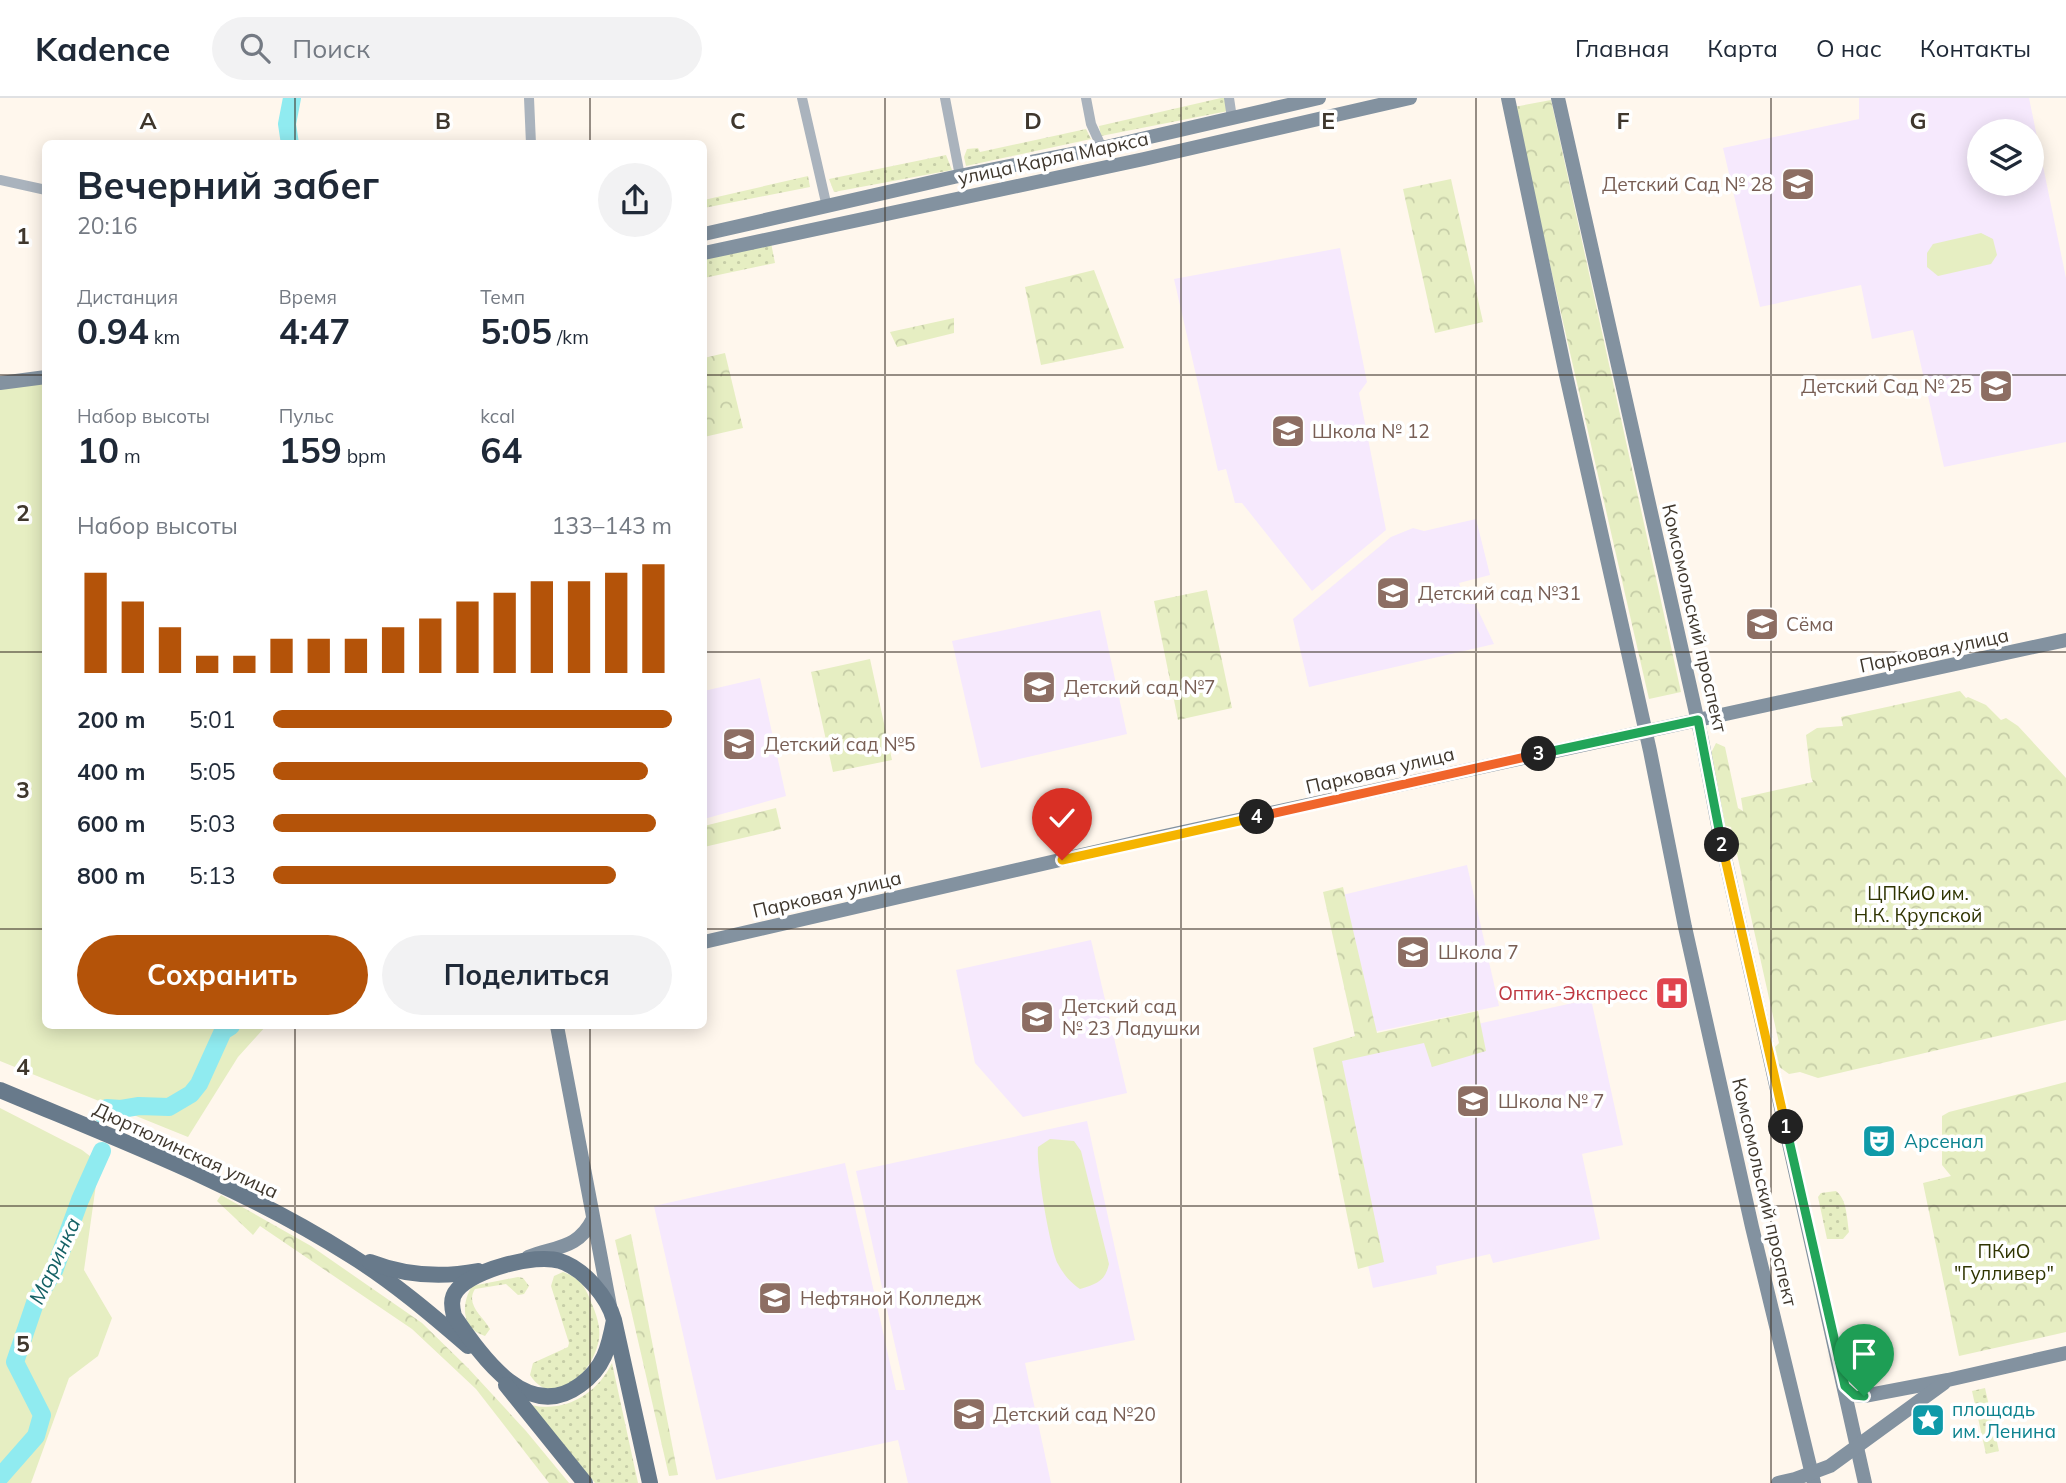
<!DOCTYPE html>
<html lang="ru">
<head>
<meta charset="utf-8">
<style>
  body { margin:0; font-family:Mulish,sans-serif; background:#f2f2f3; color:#1f2937; height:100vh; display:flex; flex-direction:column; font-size:26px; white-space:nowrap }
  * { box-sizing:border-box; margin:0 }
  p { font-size:23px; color:#747a83 }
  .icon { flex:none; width:38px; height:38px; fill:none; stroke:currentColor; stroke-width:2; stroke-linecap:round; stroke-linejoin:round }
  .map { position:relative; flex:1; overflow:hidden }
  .drawer { position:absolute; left:42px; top:42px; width:665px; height:889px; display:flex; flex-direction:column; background:#fff; border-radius:10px; box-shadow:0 4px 18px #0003 }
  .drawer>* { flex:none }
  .tools { position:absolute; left:1967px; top:21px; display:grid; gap:14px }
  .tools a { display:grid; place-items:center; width:77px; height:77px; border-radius:50%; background:#fff; box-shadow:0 4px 18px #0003; font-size:35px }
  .pin { position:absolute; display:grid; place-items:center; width:60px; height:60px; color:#fff; margin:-72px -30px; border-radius:50% 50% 50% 0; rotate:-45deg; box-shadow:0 0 7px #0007 }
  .pin .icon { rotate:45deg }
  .km { position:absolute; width:35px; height:35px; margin:-18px; border-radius:50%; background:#222; color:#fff; font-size:19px; line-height:35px; text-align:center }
  .round { display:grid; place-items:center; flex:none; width:74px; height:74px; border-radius:37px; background:#f2f2f3 }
  .headline { display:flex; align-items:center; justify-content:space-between; height:119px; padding:0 35px }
  h1 { font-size:38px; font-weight:700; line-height:52px }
  .metrics { display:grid; grid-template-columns:repeat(3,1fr); gap:10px; height:119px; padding:7px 35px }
  .metrics div { display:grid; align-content:center }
  .metrics b { font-size:35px; font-weight:700 }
  .metrics small { font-size:19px; font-weight:400 }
  .metrics p { font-size:19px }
  .chart { height:196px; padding:14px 35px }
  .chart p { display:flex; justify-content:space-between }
  .chart svg { width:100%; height:126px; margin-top:7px; stroke:#b45309; stroke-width:6 }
  .cta { display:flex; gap:14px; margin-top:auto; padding:14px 35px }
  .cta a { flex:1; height:80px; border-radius:42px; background:#b45309; color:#fff; font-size:28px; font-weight:700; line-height:80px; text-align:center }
  .cta a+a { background:#f2f2f3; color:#1f2937 }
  ul { padding:0 35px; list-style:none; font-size:23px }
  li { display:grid; grid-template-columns:112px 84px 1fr; align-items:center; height:52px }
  li i { height:18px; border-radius:9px; background:#b45309 }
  header { display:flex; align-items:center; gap:42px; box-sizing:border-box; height:98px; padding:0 35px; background:#fff; border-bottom:2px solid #e0e1e3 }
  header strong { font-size:33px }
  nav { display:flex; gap:38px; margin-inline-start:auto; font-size:24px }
  .search { width:490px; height:63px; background:#f2f2f3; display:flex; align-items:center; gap:18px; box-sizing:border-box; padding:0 24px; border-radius:38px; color:#747a83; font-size:26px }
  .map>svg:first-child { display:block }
  .education { fill:#f6e9fd; fill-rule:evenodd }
  .grass { fill:url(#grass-dots) }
  .forest { fill:url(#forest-crowns) }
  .garden { fill:#e6eec2 }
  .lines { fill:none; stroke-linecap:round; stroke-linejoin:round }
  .river { stroke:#90ebf0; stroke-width:18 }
  .street { stroke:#aab3bd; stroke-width:10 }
  .secondary { stroke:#8392a0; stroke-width:14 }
  .primary { stroke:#687a8b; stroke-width:16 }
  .split-1-casing { stroke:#fff; stroke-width:14 }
  .split-2-casing { stroke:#fff; stroke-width:14 }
  .split-3-casing { stroke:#fff; stroke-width:14 }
  .split-4-casing { stroke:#fff; stroke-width:14 }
  .split-5-casing { stroke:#fff; stroke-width:14 }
  .split-1 { stroke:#22a559; stroke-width:9 }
  .split-2 { stroke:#f5b400; stroke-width:9 }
  .split-3 { stroke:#22a559; stroke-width:9 }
  .split-4 { stroke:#f0652b; stroke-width:9 }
  .split-5 { stroke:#f5b400; stroke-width:9 }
  .grid { fill:none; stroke:#3f372d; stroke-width:2; stroke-opacity:0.55 }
  .labels { text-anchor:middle; stroke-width:7; stroke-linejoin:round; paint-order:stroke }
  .street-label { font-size:19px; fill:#3f372d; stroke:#fff }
  .education-label { font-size:19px; fill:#785e54; stroke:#fff; text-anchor:start }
  .park-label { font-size:19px; fill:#303502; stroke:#fff }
  .health-label { font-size:19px; fill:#be3a42; stroke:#fff; text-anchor:end }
  .culture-label { font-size:19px; fill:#0d838f; stroke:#fff; text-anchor:start }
  .water-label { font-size:21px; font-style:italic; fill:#146165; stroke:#fff }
  .grid-label { font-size:23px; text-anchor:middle; font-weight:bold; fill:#3f372d; stroke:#fff; stroke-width:7; stroke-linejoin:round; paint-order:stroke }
</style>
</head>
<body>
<header>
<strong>Kadence</strong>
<div class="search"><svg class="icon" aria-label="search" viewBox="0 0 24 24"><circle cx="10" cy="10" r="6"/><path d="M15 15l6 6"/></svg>Поиск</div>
<nav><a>Главная</a><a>Карта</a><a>О нас</a><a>Контакты</a></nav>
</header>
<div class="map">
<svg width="2066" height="1385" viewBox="0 0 2066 1385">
  <defs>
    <pattern id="grass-dots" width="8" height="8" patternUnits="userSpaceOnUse" patternTransform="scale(1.75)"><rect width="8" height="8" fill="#e6eec2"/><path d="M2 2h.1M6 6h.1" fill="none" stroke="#c6cda7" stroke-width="1.8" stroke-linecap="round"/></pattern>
    <pattern id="forest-crowns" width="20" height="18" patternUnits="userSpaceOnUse" patternTransform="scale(1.75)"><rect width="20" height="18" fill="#e6eec2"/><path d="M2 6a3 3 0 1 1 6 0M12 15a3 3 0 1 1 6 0" fill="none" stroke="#c6cda7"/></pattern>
  </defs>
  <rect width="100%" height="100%" fill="#fff7ed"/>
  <g class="education">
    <path d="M1859 0H2029L2066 180V344L1944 369 1913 232 1872 241 1861 187 1760 209 1723 50 1859 21ZM1979 33H2032V86H1979Z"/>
    <path d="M1340 150 1367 284 1359 295 1386 432 1312 493 1242 405H1235L1226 371 1218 373 1174 181Z"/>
    <path d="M1476 421 1490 477 1459 485 1465 506H1475L1494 546 1309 589 1293 521 1391 439 1413 430 1424 433Z"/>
    <path d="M1100 512 1127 636 981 670 952 543Z"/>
    <path d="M760 580 786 698 704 721V593Z"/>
    <path d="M1467 767 1499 908 1355 938 1330 800Z"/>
    <path d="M1091 842 1127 995 1023 1019 975 965 956 872Z"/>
    <path d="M1591 901 1623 1047 1582 1056 1600 1141 1493 1165 1490 1156 1436 1168 1437 1176 1373 1190 1323 960Z"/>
    <path d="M1087 1023 1135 1242 1025 1265 1051 1385H908L898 1342 716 1382 654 1108 845 1065 896 1292H905L856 1073Z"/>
  </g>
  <g class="grass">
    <path d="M1221 0H1226L1228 13 1101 38 1099 28Z"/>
    <path d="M1086 31 1091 41 966 68 964 59 967 51 978 50 980 54Z"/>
    <path d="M946 57 952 72 834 94 829 81Z"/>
    <path d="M808 78 810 89 704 110V102Z"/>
    <path d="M771 145 775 165 704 180V160Z"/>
    <path d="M1836 1093C1847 1101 1847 1121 1849 1134L1843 1141H1827L1818 1099 1821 1095Z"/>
    <path d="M563 1174C580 1180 585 1188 591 1204 596 1215 601 1229 599 1241 594 1273 555 1315 530 1277L533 1265 568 1249 569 1245 551 1188 554 1178Z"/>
    <path d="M518 1179 523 1180 529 1188 524 1196 518 1197 506 1186 475 1191C465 1207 483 1218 490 1231L485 1238C461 1231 461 1206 472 1188Z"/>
    <path d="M612 1265 638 1385H595L531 1307C565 1315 597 1296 612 1265Z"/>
    <path d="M1985 1290 1999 1353 1986 1356 1972 1293Z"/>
  </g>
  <g class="forest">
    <path d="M1551 2 1681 594 1649 601 1514 9Z"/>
    <path d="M1451 81 1483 224 1435 235 1403 91Z"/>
    <path d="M1094 172 1124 250 1041 267 1025 189Z"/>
    <path d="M954 220V235L897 249 890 234Z"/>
    <path d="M725 255 743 330 704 339V260Z"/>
    <path d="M1207 492 1232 610 1178 622 1154 503Z"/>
    <path d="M870 561 892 662 833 674 811 574Z"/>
    <path d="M1960 593 1966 600 1968 599 1986 607 2001 622 2006 620 2018 628 2066 680V922L1818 980 1800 974 1789 976 1778 968 1774 950 1779 945 1731 729 1725 728 1711 655 1716 645 1725 649 1738 710 1743 713 1741 700 1813 684 1811 679 1806 637 1817 630 1843 628 1841 619Z"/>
    <path d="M776 710 781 731 704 749V728Z"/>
    <path d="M1343 789 1377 935 1478 913 1486 953 1432 969 1424 945 1342 963 1384 1164 1358 1171 1313 950 1355 938 1323 794Z"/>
    <path d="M2066 984V1234L1959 1258 1923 1085 1951 1078 1942 1067V1018L1949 1014Z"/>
    <path d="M221 1097 311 1148 422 1225 468 1270 526 1333 569 1385H549L476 1291 412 1231 260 1128 253 1137 217 1103Z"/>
    <path d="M631 1136 678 1377 669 1378 615 1142Z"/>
  </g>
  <g class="garden">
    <path d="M1981 135 1993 141 1997 157 1991 166 1938 178 1927 169V155L1933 146Z"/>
    <path d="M45 283 46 928H266L238 959 188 1039 0 963V291Z"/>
    <path d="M0 1010 82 1052 99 1065 84 1172 112 1220 98 1258 69 1280 31 1385H0Z"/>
    <path d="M1050 1041 1074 1043 1081 1053 1109 1166C1105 1184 1096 1186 1080 1191 1070 1184 1064 1177 1058 1166 1050 1151 1036 1068 1038 1049Z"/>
  </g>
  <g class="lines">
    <g class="river">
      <path d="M290 46 287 26 292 0"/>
      <path d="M103 1017 107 1010 121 1011 139 1008 169 1009 191 996 199 986 223 933 231 928"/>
      <path d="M0 1379 36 1338 42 1317 15 1264 36 1202 54 1173 80 1102 102 1053"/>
    </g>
    <g class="street">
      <path d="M529 0 531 46"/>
      <path d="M802 0 827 109"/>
      <path d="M945 0 960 78"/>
      <path d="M1086 0 1091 26 1102 50"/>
      <path d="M1229 0 1232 20"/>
      <path d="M0 82 46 92"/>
    </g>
    <g class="secondary">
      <path d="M1508 0 1566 277 1650 653 1685 829 1752 1129 1814 1385"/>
      <path d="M1558 0 1702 642 1719 733 1865 1385"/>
      <path d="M704 136 954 79 1102 50 1319 0"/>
      <path d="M704 155 1144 61 1410 0"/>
      <path d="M0 285 46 279"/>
      <path d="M704 844 1151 741 2066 542"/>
      <path d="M557 928 610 1208"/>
      <path d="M528 1159C557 1148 578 1151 593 1121"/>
      <path d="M1845 1288 1855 1297 1864 1298 1948 1282 2066 1255"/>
      <path d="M1778 1385 1795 1381 1830 1368 1944 1285"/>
    </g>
    <g class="primary">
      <path d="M0 992C119 1042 241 1088 350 1157 392 1183 431 1216 468 1248"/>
      <path d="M370 1164C406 1178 441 1180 478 1173"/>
      <path d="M614 1222C609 1249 604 1270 580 1287 527 1326 481 1257 454 1218 452 1210 450 1200 457 1192 473 1172 535 1155 560 1163 583 1170 608 1199 614 1222L650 1385"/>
      <path d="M506 1287 585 1385"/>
    </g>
  </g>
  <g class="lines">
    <g class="split-1-casing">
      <path id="split-1" d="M1786 1029 1845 1288 1855 1297 1864 1298"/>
    </g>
    <g class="split-2-casing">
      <path id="split-2" d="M1722 747 1786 1029"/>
    </g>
    <g class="split-3-casing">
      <path id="split-3" d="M1539 656 1698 622 1722 747"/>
    </g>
    <g class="split-4-casing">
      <path id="split-4" d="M1257 719 1539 656"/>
    </g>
    <g class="split-5-casing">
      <path id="split-5" d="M1062 762 1257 719"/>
    </g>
    <use href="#split-1" class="split-1"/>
    <use href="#split-2" class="split-2"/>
    <use href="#split-3" class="split-3"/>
    <use href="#split-4" class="split-4"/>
    <use href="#split-5" class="split-5"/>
  </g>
  <path class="grid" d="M295 0V46M590 0V46M885 0V1385M1181 0V1385M1476 0V1385M1771 0V1385M0 277H46M704 277H2066M0 554H46M704 554H2066M0 831H46M704 831H2066M295 928V1385M590 928V1385M0 1108H2066"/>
  <defs>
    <g id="school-square" transform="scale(1.75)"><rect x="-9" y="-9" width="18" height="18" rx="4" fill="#8d6e63" stroke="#fff"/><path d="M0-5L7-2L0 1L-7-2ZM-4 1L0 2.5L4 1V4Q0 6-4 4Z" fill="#fff"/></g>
    <g id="hospital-square" transform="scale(1.75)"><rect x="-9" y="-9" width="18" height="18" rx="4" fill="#e0444e" stroke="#fff"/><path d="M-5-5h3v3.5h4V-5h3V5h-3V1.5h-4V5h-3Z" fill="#fff"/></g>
    <g id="theatre-square" transform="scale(1.75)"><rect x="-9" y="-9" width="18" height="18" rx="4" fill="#0f9aa8" stroke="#fff"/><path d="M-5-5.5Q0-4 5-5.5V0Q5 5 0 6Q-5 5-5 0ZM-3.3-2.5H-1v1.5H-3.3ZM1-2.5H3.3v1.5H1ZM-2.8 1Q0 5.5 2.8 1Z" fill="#fff"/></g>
    <g id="university-square" transform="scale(1.75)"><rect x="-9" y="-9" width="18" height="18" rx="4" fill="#8d6e63" stroke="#fff"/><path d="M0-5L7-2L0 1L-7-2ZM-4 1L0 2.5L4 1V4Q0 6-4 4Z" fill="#fff"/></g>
    <g id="sight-square" transform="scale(1.75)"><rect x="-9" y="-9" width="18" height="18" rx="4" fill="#0f9aa8" stroke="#fff"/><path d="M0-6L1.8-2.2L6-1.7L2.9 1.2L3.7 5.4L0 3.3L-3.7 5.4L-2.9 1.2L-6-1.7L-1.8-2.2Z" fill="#fff"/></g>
  </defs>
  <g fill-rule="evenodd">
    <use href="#school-square" x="1798" y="86"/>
    <use href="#school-square" x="1996" y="288"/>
    <use href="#school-square" x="1288" y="333"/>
    <use href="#school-square" x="1393" y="495"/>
    <use href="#school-square" x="1762" y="526"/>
    <use href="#school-square" x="1039" y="589"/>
    <use href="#school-square" x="739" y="646"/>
    <use href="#school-square" x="1413" y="854"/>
    <use href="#hospital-square" x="1672" y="895"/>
    <use href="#school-square" x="1037" y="919"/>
    <use href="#school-square" x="1473" y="1003"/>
    <use href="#theatre-square" x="1879" y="1043"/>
    <use href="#university-square" x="775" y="1200"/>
    <use href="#school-square" x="969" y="1316"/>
    <use href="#sight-square" x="1928" y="1322"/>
  </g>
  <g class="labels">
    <g class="street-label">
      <text transform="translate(1053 60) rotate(-12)" y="7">улица Карла Маркса</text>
      <text transform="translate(1695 520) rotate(77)" y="7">Комсомольский проспект</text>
      <text transform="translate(1934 552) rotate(-12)" y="7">Парковая улица</text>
      <text transform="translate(1380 672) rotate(-13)" y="7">Парковая улица</text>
      <text transform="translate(827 796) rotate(-13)" y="7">Парковая улица</text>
      <text transform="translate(186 1052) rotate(25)" y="7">Дюртюлинская улица</text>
      <text transform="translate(1765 1094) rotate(77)" y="7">Комсомольский проспект</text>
    </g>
    <g class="education-label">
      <text x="1773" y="93" text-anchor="end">Детский Сад № 28</text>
      <text x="1972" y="295" text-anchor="end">Детский Сад № 25</text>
      <text x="1312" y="340">Школа № 12</text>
      <text x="1418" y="502">Детский сад №31</text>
      <text x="1786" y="533">Сёма</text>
      <text x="1064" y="596">Детский сад №7</text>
      <text x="764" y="653">Детский сад №5</text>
      <text x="1438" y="861">Школа 7</text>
      <text x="1062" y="915">Детский сад<tspan x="1062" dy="22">№ 23 Ладушки</tspan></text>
      <text x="1498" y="1010">Школа № 7</text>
      <text x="800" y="1207">Нефтяной Колледж</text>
      <text x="993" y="1323">Детский сад №20</text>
    </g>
    <g class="park-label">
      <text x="1918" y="802">ЦПКиО им.<tspan x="1918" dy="22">Н.К. Крупской</tspan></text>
      <text x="2004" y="1160">ПКиО<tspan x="2004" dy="22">"Гулливер"</tspan></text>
    </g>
    <g class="health-label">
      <text x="1648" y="902">Оптик-Экспресс</text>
    </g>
    <g class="culture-label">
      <text x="1904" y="1050">Арсенал</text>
      <text x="1952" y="1318">площадь<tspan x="1952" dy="22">им. Ленина</tspan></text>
    </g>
    <g class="water-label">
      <text transform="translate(55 1163) rotate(-65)" y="7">Маринка</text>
    </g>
  </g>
  <g class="grid-label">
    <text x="148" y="31">A</text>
    <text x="443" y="31">B</text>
    <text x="738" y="31">C</text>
    <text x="1033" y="31">D</text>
    <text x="1328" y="31">E</text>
    <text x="1623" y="31">F</text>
    <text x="1918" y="31">G</text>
    <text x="23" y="146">1</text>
    <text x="23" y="423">2</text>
    <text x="23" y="700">3</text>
    <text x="23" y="977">4</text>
    <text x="23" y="1254">5</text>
  </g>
</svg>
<div class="tools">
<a><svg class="icon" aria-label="layers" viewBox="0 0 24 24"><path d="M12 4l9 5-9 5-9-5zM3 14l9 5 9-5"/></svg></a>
</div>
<div class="pin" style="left:1864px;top:1298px;background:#1e9e55"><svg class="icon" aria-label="arrive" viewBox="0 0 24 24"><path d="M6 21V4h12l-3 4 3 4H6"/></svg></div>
<div class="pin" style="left:1062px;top:762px;background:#d93025"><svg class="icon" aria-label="check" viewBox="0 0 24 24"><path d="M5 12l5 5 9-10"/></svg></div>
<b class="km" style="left:1786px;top:1029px">1</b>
<b class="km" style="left:1722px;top:747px">2</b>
<b class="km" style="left:1539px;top:656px">3</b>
<b class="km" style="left:1257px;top:719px">4</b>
<section class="drawer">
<div class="headline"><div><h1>Вечерний забег</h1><p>20:16</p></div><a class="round"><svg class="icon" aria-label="share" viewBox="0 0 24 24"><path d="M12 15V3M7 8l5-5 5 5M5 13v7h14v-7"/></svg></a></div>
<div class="metrics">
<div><p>Дистанция</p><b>0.94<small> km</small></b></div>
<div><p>Время</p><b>4:47</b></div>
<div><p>Темп</p><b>5:05<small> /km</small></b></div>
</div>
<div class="metrics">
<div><p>Набор высоты</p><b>10<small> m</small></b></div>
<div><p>Пульс</p><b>159<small> bpm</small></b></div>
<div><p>kcal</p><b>64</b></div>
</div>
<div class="chart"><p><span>Набор высоты</span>133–143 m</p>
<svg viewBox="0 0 160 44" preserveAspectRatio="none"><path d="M5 44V9M15 44V19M25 44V28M35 44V38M45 44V38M55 44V32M65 44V32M75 44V32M85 44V28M95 44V25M105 44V19M115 44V16M125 44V12M135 44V12M145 44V9M155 44V6"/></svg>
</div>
<ul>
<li><b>200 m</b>5:01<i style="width:100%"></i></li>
<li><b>400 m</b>5:05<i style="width:94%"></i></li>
<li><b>600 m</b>5:03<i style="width:96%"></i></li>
<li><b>800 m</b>5:13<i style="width:86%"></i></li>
</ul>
<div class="cta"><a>Сохранить</a><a>Поделиться</a></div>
</section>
</div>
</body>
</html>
